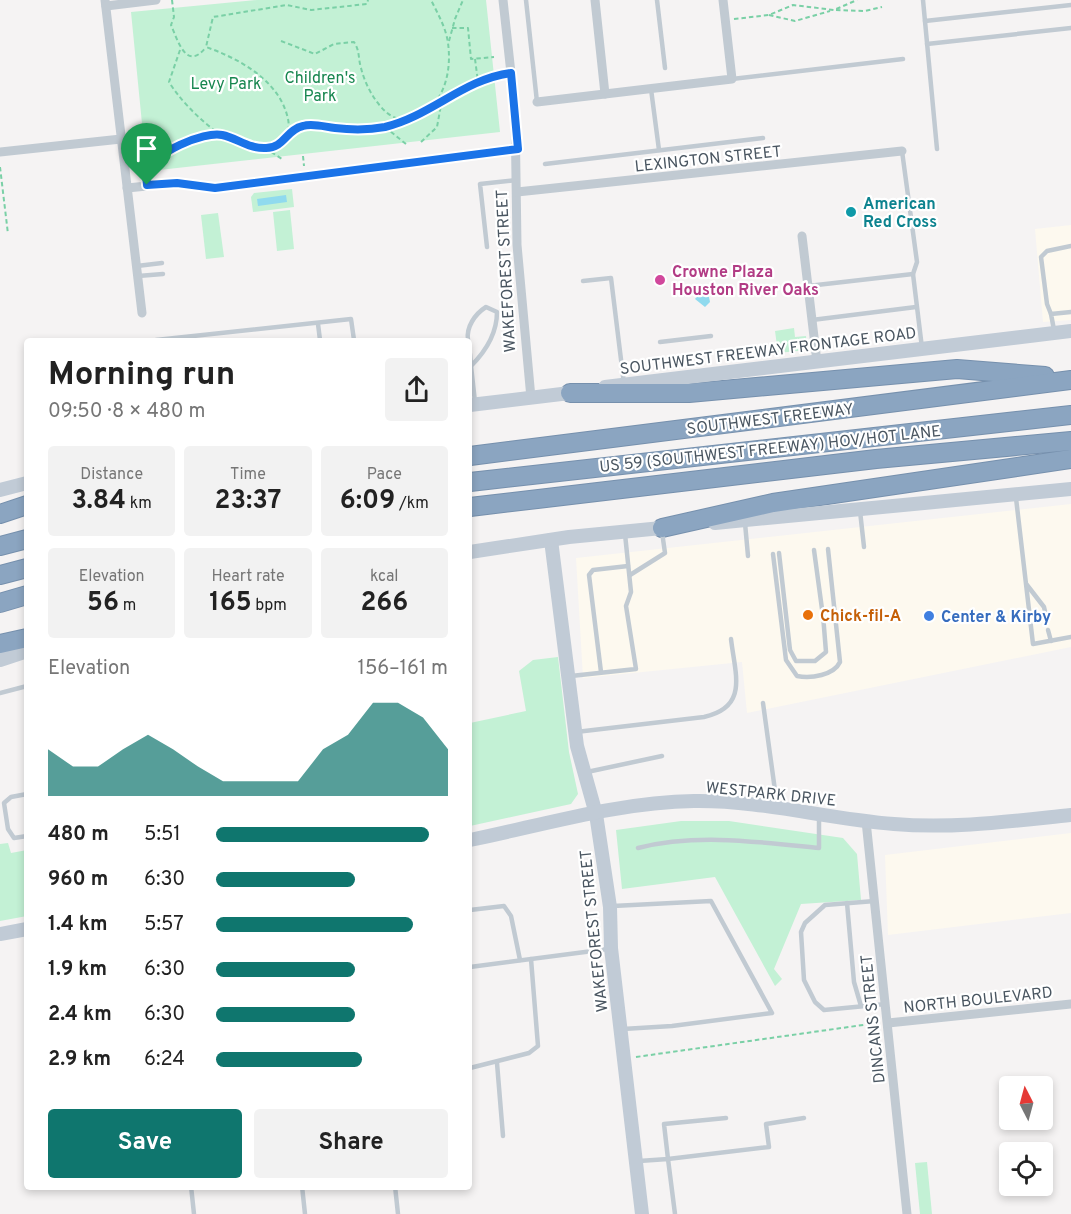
<!DOCTYPE html>
<html lang="en">
<head>
<meta charset="utf-8">
<style>
  body { margin:0; font-family:Overpass,sans-serif; background:#f2f2f2; color:#222; height:100vh; display:flex; flex-direction:column; font-size:22px; white-space:nowrap }
  * { box-sizing:border-box; margin:0 }
  p { font-size:20px; color:#767676 }
  .icon { flex:none; width:33px; height:33px; fill:none; stroke:currentColor; stroke-width:2; stroke-linecap:round; stroke-linejoin:round }
  .map { position:relative; flex:1; overflow:hidden }
  .drawer { position:absolute; left:24px; top:338px; width:448px; height:852px; display:flex; flex-direction:column; background:#fff; border-radius:6px; box-shadow:0 3px 9px #0003 }
  .drawer>* { flex:none }
  .needle { width:39px; rotate:354deg }
  .tools { position:absolute; left:999px; top:1076px; display:grid; gap:12px }
  .tools a { display:grid; place-items:center; width:54px; height:54px; border-radius:6px; background:#fff; box-shadow:0 3px 9px #0003; font-size:30px }
  .pin { position:absolute; display:grid; place-items:center; width:51px; height:51px; color:#fff; margin:-62px -26px; border-radius:50% 50% 50% 0; rotate:-45deg; box-shadow:0 0 6px #0007 }
  .pin .icon { rotate:45deg }
  .round { display:grid; place-items:center; flex:none; width:63px; height:63px; border-radius:6px; background:#f2f2f2 }
  .headline { display:flex; align-items:center; justify-content:space-between; height:102px; padding:0 24px }
  h1 { font-size:33px; font-weight:700; line-height:45px }
  .metrics { display:grid; grid-template-columns:repeat(3,1fr); gap:9px; height:102px; padding:6px 24px }
  .metrics div { display:grid; align-content:center; border-radius:6px; background:#f2f2f2; text-align:center }
  .metrics b { font-size:26px; font-weight:700 }
  .metrics small { font-size:16px; font-weight:400 }
  .metrics p { font-size:16px }
  .chart { height:168px; padding:12px 24px }
  .chart p { display:flex; justify-content:space-between }
  .chart svg { width:100%; height:108px; margin-top:6px; fill:#0f766e; opacity:.7 }
  .action { display:flex; gap:12px; margin-top:auto; padding:12px 24px }
  .action a { flex:1; height:69px; border-radius:6px; background:#0f766e; color:#fff; font-size:24px; font-weight:700; line-height:69px; text-align:center }
  .action a+a { background:#f2f2f2; color:#222 }
  ul { padding:0 24px; list-style:none; font-size:20px }
  li { display:grid; grid-template-columns:96px 72px 1fr; align-items:center; height:45px }
  li i { height:15px; border-radius:8px; background:#0f766e }
  .map>svg:first-child { display:block }
  .commercial { fill:#fdf9ef }
  .green { fill:#c3f1d5 }
  .water { fill:#90daee }
  .lines { fill:none; stroke-linecap:round; stroke-linejoin:round }
  .highway-casing { stroke:#7690ad; stroke-width:20 }
  .path { stroke:#7ad0a6; stroke-width:2; stroke-dasharray:4.5 3; stroke-linecap:butt }
  .lane { stroke:#c1cad2; stroke-width:4.5 }
  .street { stroke:#c1cad2; stroke-width:9 }
  .secondary { stroke:#c1cbd6; stroke-width:14 }
  .highway { stroke:#8ba5c1; stroke-width:18 }
  .route-casing { stroke:#fff; stroke-width:12 }
  .route { stroke:#1a73e8; stroke-width:8 }
  .culture-dot { fill:#0f9aa8; stroke:#fff; stroke-width:2 }
  .hotel-dot { fill:#d1479c; stroke:#fff; stroke-width:2 }
  .food-dot { fill:#e8710a; stroke:#fff; stroke-width:2 }
  .shop-dot { fill:#3f7fe0; stroke:#fff; stroke-width:2 }
  .labels { text-anchor:middle; stroke-width:4.5; stroke-linejoin:round; paint-order:stroke }
  .park-label { font-size:16px; fill:#17864f; stroke:#fff }
  .street-label { font-size:16px; fill:#4a5661; stroke:#fff }
  .culture-label { font-size:16px; font-weight:bold; fill:#0d838f; stroke:#fff; text-anchor:start }
  .hotel-label { font-size:16px; font-weight:bold; fill:#b23c85; stroke:#fff; text-anchor:start }
  .food-label { font-size:16px; font-weight:bold; fill:#c56008; stroke:#fff; text-anchor:start }
  .shop-label { font-size:16px; font-weight:bold; fill:#366cbe; stroke:#fff; text-anchor:start }
</style>
</head>
<body>
<div class="map">
<svg width="1071" height="1214" viewBox="0 0 1071 1214">
  <rect width="100%" height="100%" fill="#f5f3f3"/>
  <g class="commercial">
    <path d="M1071 225V320L1043 322 1035 229Z"/>
    <path d="M1071 504V647L747 713 742 662 583 678 576 558Z"/>
    <path d="M1071 833V913L888 935 885 855Z"/>
  </g>
  <g class="green">
    <path d="M257 0H486L500 132 150 171 148 153 145 154 131 12Z"/>
    <path d="M292 189 294 207 253 212 251 197 254 193Z"/>
    <path d="M290 210 294 249 277 251 273 212Z"/>
    <path d="M218 213 224 257 206 259 201 215Z"/>
    <path d="M794 328 795 337 806 336 807 350 778 353 775 331Z"/>
    <path d="M558 657 569 752 578 794 571 804 470 826V723L526 711 519 671 533 660Z"/>
    <path d="M681 821H729L843 838 857 854 861 900 801 904 774 969 782 979 775 986 715 877 622 889 616 830Z"/>
    <path d="M8 843 11 853 27 850V916L0 921V844Z"/>
    <path d="M927 1162 932 1214H920L915 1163Z"/>
  </g>
  <g class="water">
    <path d="M286 195 287 202 258 206 257 199Z"/>
    <path d="M702 290 709 297 710 302 705 307 695 299Z"/>
  </g>
  <g class="lines">
    <g class="highway-casing">
      <g id="highway">
        <path d="M570 393H689L957 369 1045 376"/>
        <path d="M470 456 1071 380"/>
        <path d="M470 482 1071 415"/>
        <path d="M470 507 876 459 1071 441"/>
        <path d="M0 514 27 505"/>
        <path d="M662 528 773 503 1071 459"/>
        <path d="M0 546 27 539"/>
        <path d="M0 575 27 568"/>
        <path d="M0 603 27 595"/>
        <path d="M0 644 27 638"/>
      </g>
    </g>
    <g class="path">
      <path d="M172 0 174 17 171 25C177 38 186 73 206 47"/>
      <path d="M836 10 865 11 882 7"/>
      <path d="M769 15 795 21 830 11"/>
      <path d="M734 19 769 15 793 5 834 10 857 0"/>
      <path d="M452 28H468L471 59 494 57"/>
      <path d="M281 41 315 54 334 44 354 42C360 51 358 58 361 68 365 84 374 101 386 112 394 119 405 122 416 117 444 105 452 72 448 43 446 28 438 14 431 0"/>
      <path d="M449 41 455 19 463 0"/>
      <path d="M180 50 169 82C185 109 244 168 280 144 288 138 290 128 288 119 280 81 240 59 206 47L213 17 287 5 311 10 367 4 368 0"/>
      <path d="M475 59 478 82"/>
      <path d="M435 106 472 84 502 74"/>
      <path d="M385 127 406 144"/>
      <path d="M288 133 307 125 369 129 405 120"/>
      <path d="M421 142 437 127 441 105"/>
      <path d="M265 148 282 159"/>
      <path d="M303 156 304 166"/>
      <path d="M0 167 8 234"/>
      <path d="M146 175C153 146 197 140 222 134"/>
      <path d="M636 1057 877 1023"/>
    </g>
    <g class="lane">
      <path d="M526 0 537 102"/>
      <path d="M657 0 665 68"/>
      <path d="M923 0 937 149"/>
      <path d="M925 21 1071 5"/>
      <path d="M927 44 1071 28"/>
      <path d="M732 79 903 59"/>
      <path d="M651 89 659 150"/>
      <path d="M545 164 763 138"/>
      <path d="M487 247 480 184 517 180"/>
      <path d="M137 266 162 263"/>
      <path d="M913 274 922 348"/>
      <path d="M138 276 163 274"/>
      <path d="M583 281 611 278 624 384"/>
      <path d="M808 286 913 274 917 262 902 151"/>
      <path d="M1051 314 1047 304 1041 257 1047 251 1071 246"/>
      <path d="M812 320 916 307"/>
      <path d="M318 324 320 340"/>
      <path d="M1054 330 1051 314 1071 312"/>
      <path d="M156 340 351 319 354 340"/>
      <path d="M468 340C466 327 475 314 486 307L497 312C497 333 485 352 471 366L470 354"/>
      <path d="M660 342 711 336"/>
      <path d="M471 366 475 402"/>
      <path d="M1016 498 1033 644 1071 637"/>
      <path d="M860 511 864 547"/>
      <path d="M745 523 748 556"/>
      <path d="M814 550 822 609"/>
      <path d="M779 553 790 650 796 661H815L826 652 823 615"/>
      <path d="M773 554 786 660 797 676C811 679 834 675 840 662L828 549"/>
      <path d="M630 575 665 553 662 532"/>
      <path d="M1027 585 1044 607 1047 620"/>
      <path d="M1048 630 1051 641"/>
      <path d="M601 672 589 575 593 570 628 566"/>
      <path d="M571 676 636 669 626 606 631 592 625 534"/>
      <path d="M0 693 27 686"/>
      <path d="M763 703 777 805"/>
      <path d="M576 732 704 717C749 707 735 674 731 639"/>
      <path d="M587 772 662 756"/>
      <path d="M27 794 11 797 4 803 8 829 14 838 27 836"/>
      <path d="M638 848C696 833 760 842 819 848V816"/>
      <path d="M875 901 825 905 805 923 801 932 804 980 815 1002 824 1010 886 1004"/>
      <path d="M847 903 854 982 861 1006"/>
      <path d="M613 906 711 901 772 1013 672 1026 623 1029"/>
      <path d="M470 910 504 906 511 916 520 960"/>
      <path d="M470 967 608 949"/>
      <path d="M497 1063 503 1136"/>
      <path d="M470 1068 529 1053 538 1046 531 959"/>
      <path d="M726 1118 664 1124 668 1159 769 1147 766 1124 804 1118"/>
      <path d="M639 1161 668 1159 675 1214"/>
      <path d="M191 1186 194 1214"/>
      <path d="M302 1186 305 1214"/>
      <path d="M395 1186 398 1214"/>
    </g>
    <g class="street">
      <path d="M105 0 142 313"/>
      <path d="M503 0 515 110 517 245 531 398"/>
      <path d="M595 0 605 94"/>
      <path d="M106 6 156 0"/>
      <path d="M537 102 732 79 723 0"/>
      <path d="M0 152 121 139"/>
      <path d="M127 188 177 183 215 188 518 149"/>
      <path d="M517 192 902 151"/>
      <path d="M802 236 817 362"/>
      <path d="M866 821 907 1214"/>
      <path d="M888 1023 1071 1004"/>
    </g>
    <g class="secondary">
      <path d="M605 387 1071 331"/>
      <path d="M470 405 578 392"/>
      <path d="M0 490 27 483"/>
      <path d="M715 523 1071 489"/>
      <path d="M551 540 577 746 596 814 610 907 611 948 642 1214"/>
      <path d="M470 552 569 537 672 527"/>
      <path d="M0 660 27 651"/>
      <path d="M470 840C543 825 619 802 694 801 762 800 827 819 894 824 953 829 1012 821 1071 815"/>
      <path d="M0 934 27 929"/>
    </g>
    <use href="#highway" class="highway"/>
  </g>
  <g class="lines">
    <g class="route-casing">
      <path id="route" d="M511 73 518 149 215 188 177 183 147 185C147 181 145 175 147 172 153 153 204 131 222 135 237 138 249 149 266 148 284 148 287 129 303 126 313 123 325 127 335 128 352 130 369 130 385 127 431 116 464 79 511 73Z"/>
    </g>
    <use href="#route" class="route"/>
  </g>
  <circle class="culture-dot" cx="851" cy="212" r="6"/>
  <circle class="hotel-dot" cx="660" cy="280" r="6"/>
  <circle class="food-dot" cx="808" cy="615" r="6"/>
  <circle class="shop-dot" cx="929" cy="616" r="6"/>
  <g class="labels">
    <g class="park-label">
      <text x="320" y="83">Children's<tspan x="320" dy="18">Park</tspan></text>
      <text x="226" y="89">Levy Park</text>
    </g>
    <g class="street-label">
      <text transform="translate(708 158) rotate(-6)" y="6">LEXINGTON STREET</text>
      <text transform="translate(505 271) rotate(-93)" y="6">WAKEFOREST STREET</text>
      <text transform="translate(768 350) rotate(-7)" y="6">SOUTHWEST FREEWAY FRONTAGE ROAD</text>
      <text transform="translate(770 418) rotate(-7)" y="6">SOUTHWEST FREEWAY</text>
      <text transform="translate(770 448) rotate(-6)" y="6">US 59 (SOUTHWEST FREEWAY) HOV/HOT LANE</text>
      <text transform="translate(771 793) rotate(6)" y="6">WESTPARK DRIVE</text>
      <text transform="translate(593 931) rotate(-96)" y="6">WAKEFOREST STREET</text>
      <text transform="translate(978 999) rotate(-6)" y="6">NORTH BOULEVARD</text>
      <text transform="translate(872 1019) rotate(-96)" y="6">DINCANS STREET</text>
    </g>
    <g class="culture-label">
      <text x="863" y="209">American<tspan x="863" dy="18">Red Cross</tspan></text>
    </g>
    <g class="hotel-label">
      <text x="672" y="277">Crowne Plaza<tspan x="672" dy="18">Houston River Oaks</tspan></text>
    </g>
    <g class="food-label">
      <text x="820" y="621">Chick-fil-A</text>
    </g>
    <g class="shop-label">
      <text x="941" y="622">Center &amp; Kirby</text>
    </g>
  </g>
</svg>
<div class="tools">
<a><svg class="needle" viewBox="-14 -14 28 28"><path d="M0-13l5 13h-10z" fill="#e53935"/><path d="M0 13l5-13h-10z" fill="#767676"/></svg></a>
<a><svg class="icon" aria-label="locate" viewBox="0 0 24 24"><circle cx="12" cy="12" r="6"/><path d="M12 2v4M12 18v4M2 12h4M18 12h4"/></svg></a>
</div>
<div class="pin" style="left:147px;top:185px;background:#1e9e55"><svg class="icon" aria-label="arrive" viewBox="0 0 24 24"><path d="M6 21V4h12l-3 4 3 4H6"/></svg></div>
<section class="drawer">
<div class="headline"><div><h1>Morning run</h1><p>09:50 · 8 × 480 m</p></div><a class="round"><svg class="icon" aria-label="share" viewBox="0 0 24 24"><path d="M12 15V3M7 8l5-5 5 5M5 13v7h14v-7"/></svg></a></div>
<div class="metrics">
<div><p>Distance</p><b>3.84<small> km</small></b></div>
<div><p>Time</p><b>23:37</b></div>
<div><p>Pace</p><b>6:09<small> /km</small></b></div>
</div>
<div class="metrics">
<div><p>Elevation</p><b>56<small> m</small></b></div>
<div><p>Heart rate</p><b>165<small> bpm</small></b></div>
<div><p>kcal</p><b>266</b></div>
</div>
<div class="chart"><p><span>Elevation</span>156–161 m</p>
<svg viewBox="0 0 160 44" preserveAspectRatio="none"><path d="M0 44V25L10 32L20 32L30 25L40 19L50 25L60 32L70 38L80 38L90 38L100 38L110 25L120 19L130 6L140 6L150 12L160 25V44z"/></svg>
</div>
<ul>
<li><b>480 m</b>5:51<i style="width:92%"></i></li>
<li><b>960 m</b>6:30<i style="width:60%"></i></li>
<li><b>1.4 km</b>5:57<i style="width:85%"></i></li>
<li><b>1.9 km</b>6:30<i style="width:60%"></i></li>
<li><b>2.4 km</b>6:30<i style="width:60%"></i></li>
<li><b>2.9 km</b>6:24<i style="width:63%"></i></li>
</ul>
<div class="action"><a>Save</a><a>Share</a></div>
</section>
</div>
</body>
</html>
